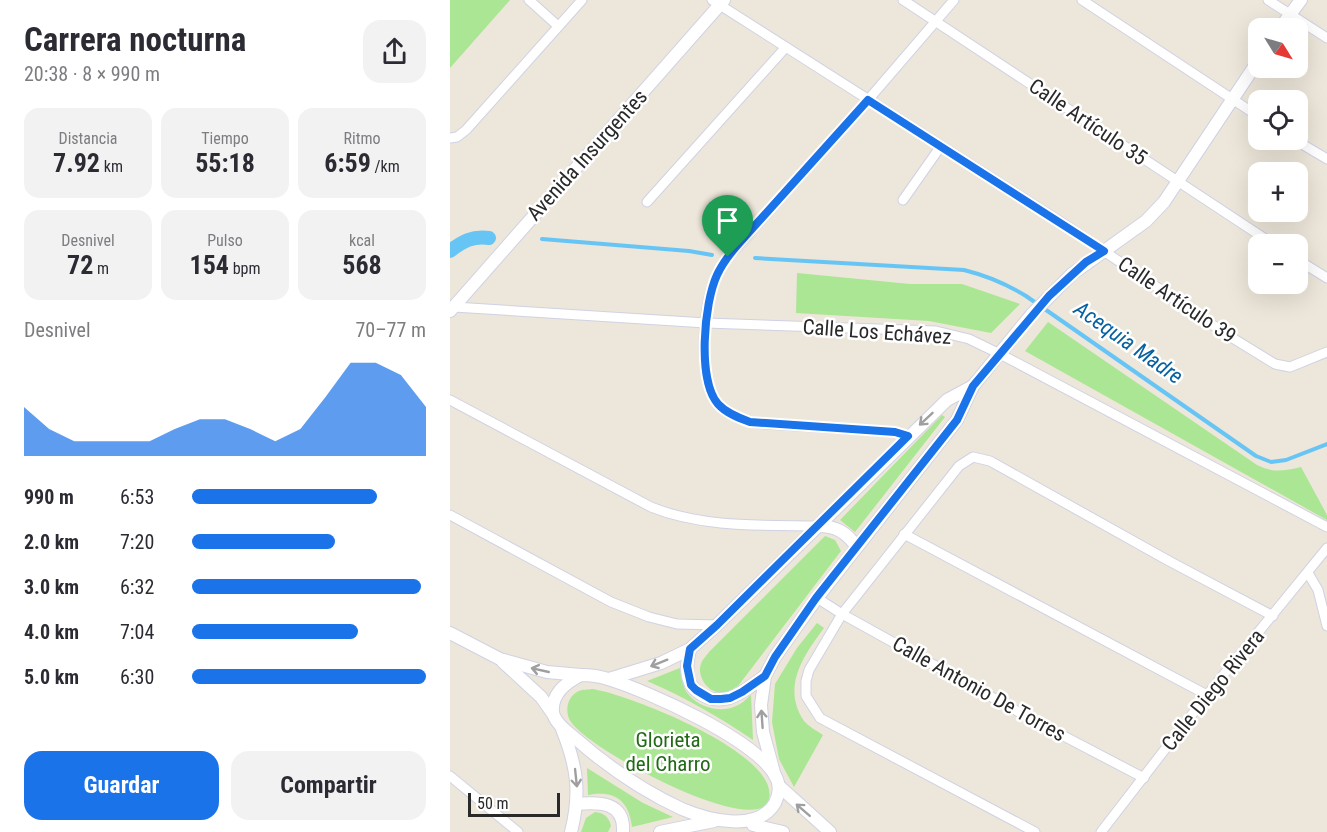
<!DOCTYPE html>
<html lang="es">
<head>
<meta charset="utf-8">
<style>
  body { margin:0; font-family:"Roboto Condensed",sans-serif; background:#f2f2f3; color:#2b2b33; height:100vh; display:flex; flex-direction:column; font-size:22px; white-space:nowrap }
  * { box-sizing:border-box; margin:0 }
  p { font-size:20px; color:#7c7c81 }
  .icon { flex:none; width:33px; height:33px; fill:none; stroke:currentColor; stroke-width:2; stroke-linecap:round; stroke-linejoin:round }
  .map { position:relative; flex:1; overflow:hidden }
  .sheet { display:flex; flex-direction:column; background:#fff; width:450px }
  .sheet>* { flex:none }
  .needle { width:39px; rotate:127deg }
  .controls { position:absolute; left:798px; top:18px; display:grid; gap:12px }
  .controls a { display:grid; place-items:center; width:60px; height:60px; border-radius:12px; background:#fff; box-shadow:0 6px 24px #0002; font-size:30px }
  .scale { position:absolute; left:18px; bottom:15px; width:92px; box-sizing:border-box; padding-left:6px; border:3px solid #292929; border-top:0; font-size:16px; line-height:21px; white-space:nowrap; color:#292929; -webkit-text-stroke:4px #fff; paint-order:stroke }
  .pin { position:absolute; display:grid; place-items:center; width:51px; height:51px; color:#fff; margin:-62px -26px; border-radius:50% 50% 50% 0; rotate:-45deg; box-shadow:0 0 6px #0007 }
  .pin .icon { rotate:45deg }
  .round { display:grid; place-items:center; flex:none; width:63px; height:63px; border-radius:18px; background:#f2f2f3 }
  .headline { display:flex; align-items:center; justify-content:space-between; height:102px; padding:0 24px }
  h1 { font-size:33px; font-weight:700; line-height:45px }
  .figures { display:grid; grid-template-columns:repeat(3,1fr); gap:9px; height:102px; padding:6px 24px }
  .figures div { display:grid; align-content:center; border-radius:15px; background:#f2f2f3; text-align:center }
  .figures b { font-size:26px; font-weight:700 }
  .figures small { font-size:16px; font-weight:400 }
  .figures p { font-size:16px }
  .chart { height:168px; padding:12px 24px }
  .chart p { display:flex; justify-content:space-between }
  .chart svg { width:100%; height:108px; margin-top:6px; fill:#1a73e8; opacity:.7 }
  .primary-button { display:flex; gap:12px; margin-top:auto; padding:12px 24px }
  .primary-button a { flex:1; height:69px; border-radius:18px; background:#1a73e8; color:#fff; font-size:24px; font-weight:700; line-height:69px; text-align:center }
  .primary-button a+a { background:#f2f2f3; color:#2b2b33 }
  ul { padding:0 24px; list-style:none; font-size:20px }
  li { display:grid; grid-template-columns:96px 72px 1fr; align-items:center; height:45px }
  li i { height:15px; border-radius:8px; background:#1a73e8 }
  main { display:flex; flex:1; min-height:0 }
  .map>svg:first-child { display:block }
  .green { fill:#aae693 }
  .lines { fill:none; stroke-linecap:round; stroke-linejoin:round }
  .stream { stroke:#67c5f5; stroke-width:4 }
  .canal { stroke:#67c5f5; stroke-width:14 }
  .minor-casing { stroke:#d0d2e3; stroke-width:11 }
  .tertiary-casing { stroke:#d0d2e3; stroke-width:14 }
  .minor { stroke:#fff; stroke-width:9 }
  .tertiary { stroke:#fff; stroke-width:12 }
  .oneway { stroke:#9f9f9f }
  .route-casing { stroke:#fff; stroke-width:12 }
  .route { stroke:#1a73e8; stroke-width:8 }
  .labels { text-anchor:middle; stroke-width:5; stroke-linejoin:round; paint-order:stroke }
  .street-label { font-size:21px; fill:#292929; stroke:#fff }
  .park-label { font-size:21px; fill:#216a16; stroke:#fff }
  .water-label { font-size:22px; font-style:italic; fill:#0661a1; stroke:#fff }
</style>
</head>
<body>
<main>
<section class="sheet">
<div class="headline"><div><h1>Carrera nocturna</h1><p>20:38 · 8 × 990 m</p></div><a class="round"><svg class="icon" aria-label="share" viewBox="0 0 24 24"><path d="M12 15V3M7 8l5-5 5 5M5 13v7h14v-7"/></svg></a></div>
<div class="figures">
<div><p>Distancia</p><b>7.92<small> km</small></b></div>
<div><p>Tiempo</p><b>55:18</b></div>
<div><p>Ritmo</p><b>6:59<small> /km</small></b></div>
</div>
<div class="figures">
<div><p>Desnivel</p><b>72<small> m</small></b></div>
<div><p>Pulso</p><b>154<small> bpm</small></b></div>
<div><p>kcal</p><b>568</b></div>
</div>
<div class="chart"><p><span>Desnivel</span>70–77 m</p>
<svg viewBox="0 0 160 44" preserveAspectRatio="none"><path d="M0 44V24L10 33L20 38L30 38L40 38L50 38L60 33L70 29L80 29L90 33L100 38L110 33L120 20L130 6L140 6L150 11L160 24V44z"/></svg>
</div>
<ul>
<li><b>990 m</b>6:53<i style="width:79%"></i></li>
<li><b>2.0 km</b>7:20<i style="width:61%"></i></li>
<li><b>3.0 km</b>6:32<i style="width:98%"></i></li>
<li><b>4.0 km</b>7:04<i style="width:71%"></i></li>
<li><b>5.0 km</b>6:30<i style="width:100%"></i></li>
</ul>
<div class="primary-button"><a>Guardar</a><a>Compartir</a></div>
</section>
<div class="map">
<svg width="877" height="832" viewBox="0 0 877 832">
  <rect width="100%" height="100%" fill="#ede6da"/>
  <g class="green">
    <path d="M0 0H60L0 68Z"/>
    <path d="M347 273 460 284H512L570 304 541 333 479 321 346 313Z"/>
    <path d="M598 322 807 465C823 473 834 471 851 467L877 515V520L575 351Z"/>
    <path d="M492 415 495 417 405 532 390 520Z"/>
    <path d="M375 536 385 540 391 551 288 686C284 688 279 692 275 692 260 696 246 677 251 664 252 660 257 655 259 652Z"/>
    <path d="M367 623 374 628C354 655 331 687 354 721 358 726 367 731 373 735L344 787 329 759 322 722 325 684 347 648Z"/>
    <path d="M230 668C232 677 232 688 239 695 250 708 271 713 286 706 292 704 297 698 301 695L303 740C269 717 235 697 197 681Z"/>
    <path d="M142 689C175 693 342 757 317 804 294 832 141 751 121 722 114 712 117 696 129 691 133 689 138 690 142 689Z"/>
    <path d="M137 768 193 803 223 817 182 827C179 799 163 790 138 795Z"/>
    <path d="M145 812C154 813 159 817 161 826L158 832H131L136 818Z"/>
  </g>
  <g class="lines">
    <g class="stream">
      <path d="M92 239 239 251 262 255"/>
      <path d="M305 258 514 270C538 276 555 283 576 296L806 456 821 462 836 460 877 444"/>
    </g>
    <path class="canal" d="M0 251C13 241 22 236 39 238"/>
    <g class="minor-casing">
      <g id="minor">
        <path d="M79 0 108 26"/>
        <path d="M262 0 617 226 776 334 825 364 840 367 877 352"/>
        <path d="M453 0 823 244"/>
        <path d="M632 0 808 116"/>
        <path d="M818 0 877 38"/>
        <path d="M0 138 7 137 16 130 132 0"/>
        <path d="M845 140 877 159"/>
        <path d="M453 200 491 146"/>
        <path d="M197 202 336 47"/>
        <path d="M848 260 877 278"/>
        <path d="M4 307 256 323 486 331 519 339 550 354 877 527"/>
        <path d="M0 400 201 507C253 528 312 525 368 526"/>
        <path d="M458 436 445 432 315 424C298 422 280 417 268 404 248 382 253 318 261 290 265 278 270 267 278 257L418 100 504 0"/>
        <path d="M0 515 161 602 199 617 227 624 267 625"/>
        <path d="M454 534 757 695"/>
        <path d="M858 573 868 590 877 626"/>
        <path d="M367 598 392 614 585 721 694 778"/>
        <path d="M0 776 68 832"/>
        <path d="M585 832 370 718 356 696V681L359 670 392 614 509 466 523 457 540 461 719 561 823 616"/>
        <path d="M651 832 757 695 877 548"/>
      </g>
    </g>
    <g class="tertiary-casing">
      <g id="tertiary">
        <path d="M830 28 851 0"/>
        <path d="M0 311 274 0"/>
        <path d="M368 526C386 526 396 532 407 547"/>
        <path d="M0 633 50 659 97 672 131 675"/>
        <path d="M240 649C238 658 236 667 238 677 242 694 262 703 279 698 292 694 304 684 315 676"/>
        <path d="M53 662 91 697 103 714"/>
        <path d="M131 675C140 675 149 676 158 679 198 691 307 740 326 777 330 785 329 795 325 803 308 832 260 821 232 809 193 791 158 767 126 739 118 732 104 723 103 712 101 693 117 682 131 675Z"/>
        <path d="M159 679 211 663 240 649 267 625 497 400 523 386"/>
        <path d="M112 729C127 766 131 793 121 832"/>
        <path d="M325 776 313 732 311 705 315 676 325 657 367 598 507 420 523 386 582 314 622 274 696 221 714 202 808 61"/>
        <path d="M329 786 380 832"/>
        <path d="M127 804C150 802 175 802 173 832"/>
        <path d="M303 825 333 832"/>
        <path d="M210 832 264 821"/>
      </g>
    </g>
    <use href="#minor" class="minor"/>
    <use href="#tertiary" class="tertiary"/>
  </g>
  <defs><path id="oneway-shaft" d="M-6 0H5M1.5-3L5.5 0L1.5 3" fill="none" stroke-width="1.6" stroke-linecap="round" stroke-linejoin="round" transform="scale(1.5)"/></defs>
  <g class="oneway">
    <use href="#oneway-shaft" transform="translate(476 419) rotate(137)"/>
    <use href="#oneway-shaft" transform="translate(209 663) rotate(158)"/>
    <use href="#oneway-shaft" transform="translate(90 670) rotate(-167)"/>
    <use href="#oneway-shaft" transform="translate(312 719) rotate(-94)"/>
    <use href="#oneway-shaft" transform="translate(126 778) rotate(84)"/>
    <use href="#oneway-shaft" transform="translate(353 810) rotate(-139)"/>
  </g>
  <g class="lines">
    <g class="route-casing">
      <path id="route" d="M418 100 654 251 636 262 599 296 523 386 507 420 366 598 325 657 315 676 292 692 280 698 271 699H261L246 690 241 685 237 666 240 649 267 625 458 436 445 432 300 422C289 418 276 413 268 404 247 380 254 303 267 275 273 262 282 251 291 241Z"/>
    </g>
    <use href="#route" class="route"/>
  </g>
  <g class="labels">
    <g class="street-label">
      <text transform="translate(638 122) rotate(34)" y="7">Calle Artículo 35</text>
      <text transform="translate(137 155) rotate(-48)" y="7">Avenida Insurgentes</text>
      <text transform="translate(727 300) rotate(34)" y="7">Calle Artículo 39</text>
      <text transform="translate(427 332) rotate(4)" y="7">Calle Los Echávez</text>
      <text transform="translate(529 689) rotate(29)" y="7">Calle Antonio De Torres</text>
      <text transform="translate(763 690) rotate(-51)" y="7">Calle Diego Rivera</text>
    </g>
    <g class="park-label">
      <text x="218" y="747">Glorieta<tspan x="218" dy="24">del Charro</tspan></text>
    </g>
    <g class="water-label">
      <text transform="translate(679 342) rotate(35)" y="8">Acequia Madre</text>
    </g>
  </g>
</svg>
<div class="controls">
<a><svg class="needle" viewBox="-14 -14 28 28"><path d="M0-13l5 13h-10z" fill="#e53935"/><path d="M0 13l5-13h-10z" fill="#7c7c81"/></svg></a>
<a><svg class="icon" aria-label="locate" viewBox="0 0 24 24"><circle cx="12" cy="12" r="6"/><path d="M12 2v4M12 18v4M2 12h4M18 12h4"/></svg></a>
<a>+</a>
<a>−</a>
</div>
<div class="scale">50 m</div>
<div class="pin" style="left:278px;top:257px;background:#1e9e55"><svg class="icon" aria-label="arrive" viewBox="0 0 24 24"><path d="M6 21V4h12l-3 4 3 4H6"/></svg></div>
</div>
</main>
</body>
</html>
